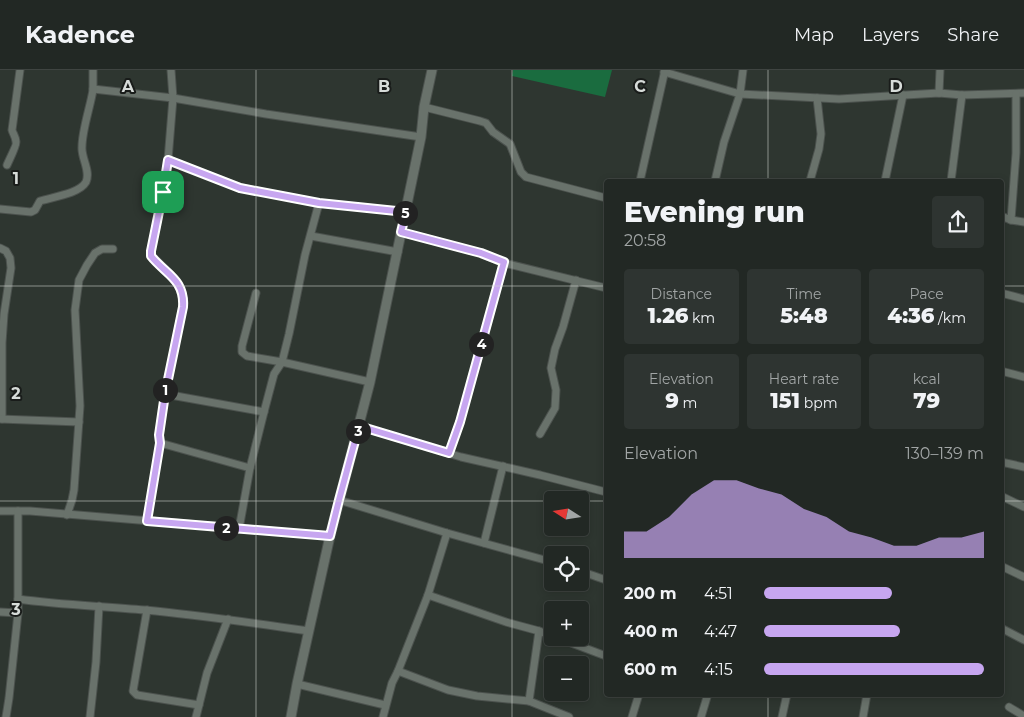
<!DOCTYPE html>
<html lang="en">
<head>
<meta charset="utf-8">
<style>
  body { margin:0; font-family:Montserrat,sans-serif; background:#2e3431; color:#f1f3f6; height:100vh; display:flex; flex-direction:column; font-size:19px; white-space:nowrap }
  * { box-sizing:border-box; margin:0 }
  p { font-size:16px; color:#a2a6a6 }
  .icon { flex:none; width:28px; height:28px; fill:none; stroke:currentColor; stroke-width:2; stroke-linecap:round; stroke-linejoin:round }
  .map { position:relative; flex:1; overflow:hidden }
  .side { position:absolute; left:604px; top:109px; width:400px; height:518px; display:flex; flex-direction:column; background:#222824; border-radius:5px; box-shadow:0 2px 8px #0003,0 0 0 1px #3f4441 }
  .side>* { flex:none }
  .needle { width:32px; rotate:282deg }
  .buttons { position:absolute; left:544px; top:421px; display:grid; gap:10px }
  .buttons a { display:grid; place-items:center; width:45px; height:45px; border-radius:5px; background:#222824; box-shadow:0 2px 8px #0003,0 0 0 1px #3f4441; font-size:25px }
  .pin { position:absolute; display:grid; place-items:center; width:42px; height:42px; color:#fff; margin:-21px; border-radius:10px; box-shadow:0 2px 8px #0006 }
  .km { position:absolute; width:25px; height:25px; margin:-12px; border-radius:50%; background:#222; color:#fff; font-size:14px; line-height:25px; text-align:center }
  .round { display:grid; place-items:center; flex:none; width:52px; height:52px; border-radius:5px; background:#2e3431 }
  .overview { display:flex; align-items:center; justify-content:space-between; height:85px; padding:0 20px }
  h1 { font-size:28px; font-weight:800; line-height:38px }
  .figures { display:grid; grid-template-columns:repeat(3,1fr); gap:8px; height:85px; padding:5px 20px }
  .figures div { display:grid; align-content:center; border-radius:5px; background:#2e3431; text-align:center }
  .figures b { font-size:21px; font-weight:800 }
  .figures small { font-size:14px; font-weight:400 }
  .figures p { font-size:14px }
  .chart { height:140px; padding:10px 20px }
  .chart p { display:flex; justify-content:space-between }
  .chart svg { width:100%; height:90px; margin-top:5px; fill:#c7a6f0; opacity:.7 }
  ul { padding:0 20px; list-style:none; font-size:16px }
  li { display:grid; grid-template-columns:80px 60px 1fr; align-items:center; height:38px }
  li i { height:12px; border-radius:6px; background:#c7a6f0 }
  header { display:flex; align-items:center; gap:30px; box-sizing:border-box; height:70px; padding:0 25px; background:#222824; border-bottom:1px solid #3f4441 }
  header strong { font-size:24px }
  nav { display:flex; gap:28px; margin-inline-start:auto; font-size:18px }
  .map>svg:first-child { display:block }
  .green { fill:#1a6c3f }
  .lines { fill:none; stroke-linecap:round; stroke-linejoin:round }
  .minor-casing { stroke:#4c524e; stroke-width:9 }
  .tertiary-casing { stroke:#4c524e; stroke-width:11 }
  .minor { stroke:#69726b; stroke-width:7 }
  .tertiary { stroke:#69726b; stroke-width:9 }
  .route-casing { stroke:#fff; stroke-width:10 }
  .route { stroke:#c7a6f0; stroke-width:6 }
  .grid { fill:none; stroke:#d7dcd9; stroke-width:1; stroke-opacity:0.55 }
  .grid-label { font-size:16px; text-anchor:middle; font-weight:bold; fill:#d7dcd9; stroke:#191c1a; stroke-width:4; stroke-linejoin:round; paint-order:stroke }
</style>
</head>
<body>
<header>
<strong>Kadence</strong>
<nav><a>Map</a><a>Layers</a><a>Share</a></nav>
</header>
<div class="map">
<svg width="1024" height="647" viewBox="0 0 1024 647">
  <rect width="100%" height="100%" fill="#2e3630"/>
  <path class="green" d="M513 0H612L605 27 512 6Z"/>
  <g class="lines">
    <g class="minor-casing">
      <g id="minor">
        <path d="M664 2 740 24 839 29 939 23 962 25 1024 23"/>
        <path d="M93 19 173 28 266 44 421 67"/>
        <path d="M939 23 940 0"/>
        <path d="M1016 24V83L1011 150 1024 152"/>
        <path d="M424 37 480 51 486 53 493 62 510 74 521 102 526 107 606 128"/>
        <path d="M168 90 241 118 319 133 406 142"/>
        <path d="M7 95C9 90 17 75 16 72 16 67 13 64 12 60L20 0"/>
        <path d="M640 111 665 0"/>
        <path d="M715 111 724 72 740 24 743 0"/>
        <path d="M810 111 819 79 821 64 817 28"/>
        <path d="M885 111 903 25"/>
        <path d="M951 111 962 25"/>
        <path d="M0 139 31 142 35 140 40 131C52 127 79 124 86 112 91 101 81 88 82 77 82 60 90 38 93 20 93 13 93 6 93 0"/>
        <path d="M1001 146 1011 150"/>
        <path d="M401 162 481 183 504 193 606 218"/>
        <path d="M311 166 398 182"/>
        <path d="M0 178 6 181 10 188 11 198 4 244 2 273V349"/>
        <path d="M256 223 242 276V282L247 286 282 292 289 264 305 185 319 133"/>
        <path d="M1001 223 1024 229"/>
        <path d="M1001 301 1024 307"/>
        <path d="M165 324 264 342"/>
        <path d="M0 349 79 352"/>
        <path d="M359 356 461 387 540 405 606 422"/>
        <path d="M540 364 555 338 556 320 551 298 555 279 563 257 576 210"/>
        <path d="M160 373 250 398"/>
        <path d="M449 383 460 352 504 193"/>
        <path d="M1001 392 1024 397"/>
        <path d="M1001 426 1024 437"/>
        <path d="M339 430 447 463 552 492"/>
        <path d="M0 441H30L330 466"/>
        <path d="M67 445 72 430 74 420 80 336 75 240 79 210 87 195 95 183 102 179H113"/>
        <path d="M147 451 160 373 159 365 165 324 184 232 179 215 175 209 151 185V181L163 122 168 90 173 28 171 0"/>
        <path d="M239 459 250 398 264 342 274 304 282 292 370 312"/>
        <path d="M484 473 503 396"/>
        <path d="M1001 496 1024 507"/>
        <path d="M580 501 606 510"/>
        <path d="M428 525 506 552 539 561 552 566"/>
        <path d="M18 529C60 535 102 536 145 540 199 545 254 553 309 561"/>
        <path d="M147 540 133 621 137 625 199 635"/>
        <path d="M0 542 18 543"/>
        <path d="M1001 558 1024 570"/>
        <path d="M558 568 606 586"/>
        <path d="M398 601 448 620 477 626 529 631 569 647"/>
        <path d="M297 614 385 635"/>
        <path d="M529 631 539 561"/>
        <path d="M1009 637 1024 646"/>
        <path d="M6 647 9 628 18 543V441"/>
        <path d="M90 647 96 592 99 536"/>
        <path d="M196 647 207 603 228 549"/>
        <path d="M383 647 392 613 398 601 428 525 447 463"/>
        <path d="M632 647 639 624"/>
        <path d="M701 647 707 627V624"/>
        <path d="M782 647 787 624"/>
        <path d="M863 647 867 624"/>
      </g>
    </g>
    <g class="tertiary-casing">
      <path id="tertiary" d="M291 647 297 614 330 466 370 312 421 67 424 37 432 0"/>
    </g>
    <use href="#minor" class="minor"/>
    <use href="#tertiary" class="tertiary"/>
  </g>
  <g class="lines">
    <g class="route-casing">
      <path id="route" d="M168 90 240 118 319 133 406 142 401 162 481 183 504 192 460 352 449 383 359 356 339 430 330 466 147 451 160 373 159 365 165 324 183 237C185 209 165 204 151 186V181L163 122Z"/>
    </g>
    <use href="#route" class="route"/>
  </g>
  <path class="grid" d="M256 0V647M512 0V647M768 0V111M0 216H606M1001 216H1024M0 431H552M580 431H606M1001 431H1024M768 624V647"/>
  <g class="grid-label">
    <text x="128" y="22">A</text>
    <text x="384" y="22">B</text>
    <text x="640" y="22">C</text>
    <text x="896" y="22">D</text>
    <text x="16" y="114">1</text>
    <text x="16" y="329">2</text>
    <text x="16" y="545">3</text>
  </g>
</svg>
<div class="buttons">
<a><svg class="needle" viewBox="-14 -14 28 28"><path d="M0-13l5 13h-10z" fill="#e53935"/><path d="M0 13l5-13h-10z" fill="#a2a6a6"/></svg></a>
<a><svg class="icon" aria-label="locate" viewBox="0 0 24 24"><circle cx="12" cy="12" r="6"/><path d="M12 2v4M12 18v4M2 12h4M18 12h4"/></svg></a>
<a>+</a>
<a>−</a>
</div>
<div class="pin" style="left:163px;top:122px;background:#1e9e55"><svg class="icon" aria-label="arrive" viewBox="0 0 24 24"><path d="M6 21V4h12l-3 4 3 4H6"/></svg></div>
<b class="km" style="left:165px;top:320px">1</b>
<b class="km" style="left:226px;top:458px">2</b>
<b class="km" style="left:358px;top:361px">3</b>
<b class="km" style="left:481px;top:274px">4</b>
<b class="km" style="left:405px;top:143px">5</b>
<section class="side">
<div class="overview"><div><h1>Evening run</h1><p>20:58</p></div><a class="round"><svg class="icon" aria-label="share" viewBox="0 0 24 24"><path d="M12 15V3M7 8l5-5 5 5M5 13v7h14v-7"/></svg></a></div>
<div class="figures">
<div><p>Distance</p><b>1.26<small> km</small></b></div>
<div><p>Time</p><b>5:48</b></div>
<div><p>Pace</p><b>4:36<small> /km</small></b></div>
</div>
<div class="figures">
<div><p>Elevation</p><b>9<small> m</small></b></div>
<div><p>Heart rate</p><b>151<small> bpm</small></b></div>
<div><p>kcal</p><b>79</b></div>
</div>
<div class="chart"><p><span>Elevation</span>130–139 m</p>
<svg viewBox="0 0 160 44" preserveAspectRatio="none"><path d="M0 44V31L10 31L20 24L30 13L40 6L50 6L60 10L70 13L80 20L90 24L100 31L110 34L120 38L130 38L140 34L150 34L160 31V44z"/></svg>
</div>
<ul>
<li><b>200 m</b>4:51<i style="width:58%"></i></li>
<li><b>400 m</b>4:47<i style="width:62%"></i></li>
<li><b>600 m</b>4:15<i style="width:100%"></i></li>
</ul>
</section>
</div>
</body>
</html>
